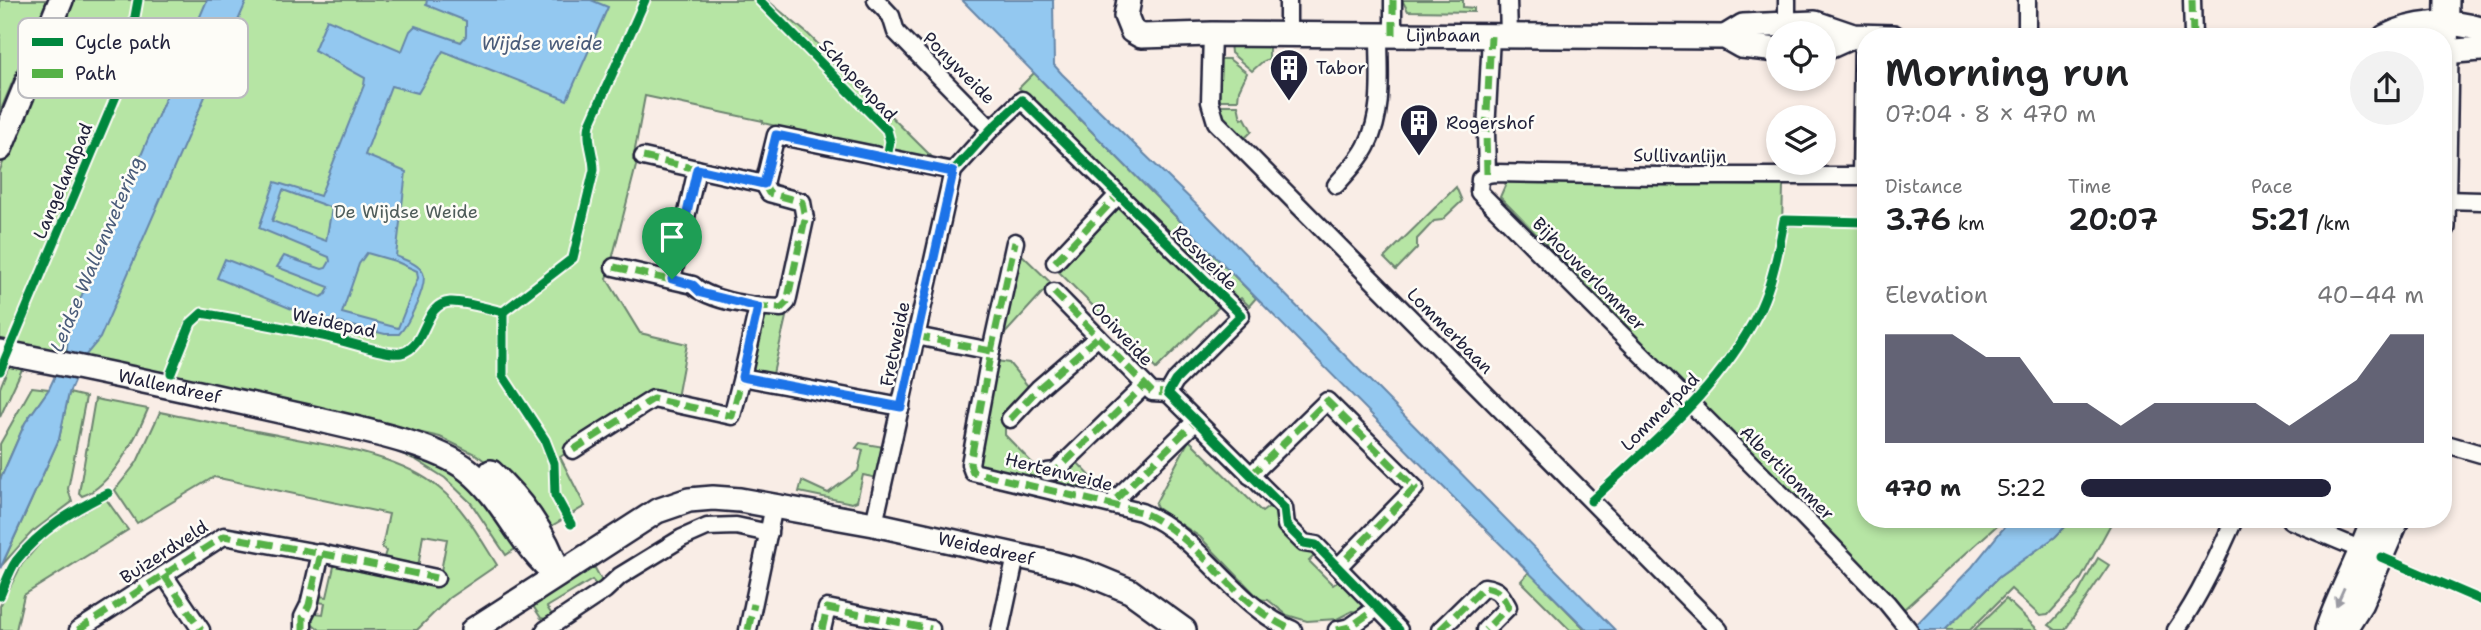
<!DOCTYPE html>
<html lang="en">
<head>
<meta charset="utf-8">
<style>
  body { margin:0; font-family:"Shantell Sans",sans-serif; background:#f2f2f2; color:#202124; height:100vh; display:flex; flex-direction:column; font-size:26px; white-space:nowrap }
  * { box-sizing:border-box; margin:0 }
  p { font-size:23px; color:#757577 }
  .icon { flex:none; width:38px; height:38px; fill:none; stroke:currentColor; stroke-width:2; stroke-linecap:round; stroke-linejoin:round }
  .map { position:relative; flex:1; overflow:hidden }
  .panel { position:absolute; left:1857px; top:28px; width:595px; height:500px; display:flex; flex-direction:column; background:#fff; border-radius:28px; box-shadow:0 4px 10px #0003 }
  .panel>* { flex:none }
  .fabs { position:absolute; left:1766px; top:21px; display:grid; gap:14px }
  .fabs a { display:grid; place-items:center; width:70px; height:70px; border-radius:50%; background:#fff; box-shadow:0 4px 10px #0003; font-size:35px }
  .pin { position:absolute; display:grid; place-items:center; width:60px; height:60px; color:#fff; margin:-72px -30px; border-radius:50% 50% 50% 0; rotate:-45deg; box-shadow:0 0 7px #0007 }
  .pin .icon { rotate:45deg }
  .round { display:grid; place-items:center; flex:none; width:74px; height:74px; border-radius:37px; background:#f2f2f2 }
  .headline { display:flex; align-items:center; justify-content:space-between; height:119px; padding:0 28px }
  h1 { font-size:38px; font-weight:600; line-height:52px }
  .figures { display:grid; grid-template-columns:repeat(3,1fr); gap:10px; height:119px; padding:7px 28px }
  .figures div { display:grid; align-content:center }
  .figures b { font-size:30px; font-weight:600 }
  .figures small { font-size:19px; font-weight:400 }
  .figures p { font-size:19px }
  .chart { height:196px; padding:14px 28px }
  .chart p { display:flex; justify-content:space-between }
  .chart svg { width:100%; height:126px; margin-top:7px; fill:#22223b; opacity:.7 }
  ul { padding:0 28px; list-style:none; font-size:23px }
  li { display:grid; grid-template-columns:112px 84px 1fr; align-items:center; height:52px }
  li i { height:18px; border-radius:9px; background:#22223b }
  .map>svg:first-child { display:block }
  .green { fill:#b6e5a4; stroke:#6c8470; stroke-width:2 }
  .water { fill:#93c8f0; stroke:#6686a8; stroke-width:2; fill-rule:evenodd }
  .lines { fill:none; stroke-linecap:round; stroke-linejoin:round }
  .street-casing { stroke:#22223b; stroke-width:21 }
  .secondary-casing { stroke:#22223b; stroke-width:28 }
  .street { stroke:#fdfcf7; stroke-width:16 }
  .secondary { stroke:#fdfcf7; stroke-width:23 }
  .quiet { stroke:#55b146; stroke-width:7; stroke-dasharray:14 7; stroke-linecap:butt }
  .cycleway-casing { stroke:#fdfcf7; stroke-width:13 }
  .cycleway { stroke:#00873e; stroke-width:9 }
  .oneway { fill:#9a9aa2 }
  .route-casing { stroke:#fff; stroke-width:14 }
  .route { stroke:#1a73e8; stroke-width:9 }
  .labels { text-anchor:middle; stroke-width:5; stroke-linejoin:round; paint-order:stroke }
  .street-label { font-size:18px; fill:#22223b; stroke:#fdfcf7 }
  .poi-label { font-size:18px; fill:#22223b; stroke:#fdfcf7; text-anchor:start }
  .park-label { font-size:18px; fill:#4e5c5a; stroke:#fdfcf7 }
  .water-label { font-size:19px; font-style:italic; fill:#4a5c7a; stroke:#fdfcf7 }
  .key { fill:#fdfcf7; stroke:#bbbbbf; stroke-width:2 }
  .key-label { font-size:19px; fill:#22223b }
</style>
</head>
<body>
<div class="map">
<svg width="2481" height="630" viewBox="0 0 2481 630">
  <rect width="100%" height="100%" fill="#f9ede6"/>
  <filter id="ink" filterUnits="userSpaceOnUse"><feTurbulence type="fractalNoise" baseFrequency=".0143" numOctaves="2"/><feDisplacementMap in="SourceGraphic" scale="14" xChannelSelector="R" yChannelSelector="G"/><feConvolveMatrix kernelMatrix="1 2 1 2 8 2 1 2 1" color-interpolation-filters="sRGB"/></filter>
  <g filter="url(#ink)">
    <g class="green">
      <path d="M0 0H47L0 112Z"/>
      <path d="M70 0H767L808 34 934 159 931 164 763 123V121L645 96 633 160 637 162 607 279 640 333 687 344 677 398 646 394 623 411 624 415 560 457 585 506 543 531 491 466 477 455 440 437 0 340V170Z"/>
      <path d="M1402 0H1463V7L1474 8V12L1408 11Z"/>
      <path d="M1230 42H1269V59L1262 62 1252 71 1231 53Z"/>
      <path d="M1217 59H1229L1247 73 1239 90 1238 100H1217Z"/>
      <path d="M1034 73 1256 298 1249 306 1241 298 1235 303 1019 88Z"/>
      <path d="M1217 105H1238L1241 119 1245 118 1252 131 1242 141 1221 119Z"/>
      <path d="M1507 181 1783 186 1782 226H1865L1866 520H2003L1904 609 1500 197Z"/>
      <path d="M1456 187 1462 201 1442 220 1434 221 1417 239V248L1396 270 1384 258Z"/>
      <path d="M1119 207 1219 307 1156 369 1059 272Z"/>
      <path d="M1018 251 1051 283 1001 338Z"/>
      <path d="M767 313 786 317 772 378 751 372 761 317Z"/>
      <path d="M997 361 1009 363 1032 391 1005 416V435L1047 478 1075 460 1107 493 978 466 975 462Z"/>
      <path d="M10 363 24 365 0 417V388Z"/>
      <path d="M32 387 49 389 25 423 0 480V444Z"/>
      <path d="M69 393 86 397 68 489 72 502 32 532 2 565 59 439Z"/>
      <path d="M183 397 411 448 469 476 521 545 506 555 471 503 445 478 416 460 384 446 182 401Z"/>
      <path d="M95 399 148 409C137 436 111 487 82 496L79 493Z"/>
      <path d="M160 412C201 421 241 428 282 436 331 446 400 455 439 488 464 508 480 538 497 565L449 598 417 630H320L309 621 310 616 315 613 323 614 325 603 317 602 319 596 327 597 335 562 438 587 447 539 423 535 418 568 383 560 386 551 382 547 389 514 214 477 137 523 115 490 137 462Z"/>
      <path d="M1189 440 1262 512 1270 506 1310 547 1316 554 1309 561 1333 585 1340 580 1362 605 1359 612 1352 611 1337 619 1307 621 1287 615 1268 600 1253 599 1256 595 1200 537 1157 508 1155 504Z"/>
      <path d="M860 443 884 447 877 478 863 475 857 501 852 503 799 492 802 481 828 493 858 471 863 450 856 448Z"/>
      <path d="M106 499 128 530 24 595 16 630H0V606L22 564 41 542 57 528Z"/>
      <path d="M2072 520H2113L2081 579 2048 615 2040 616 2011 589 1970 630H1945L1999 577 2055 537Z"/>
      <path d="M2098 558 2109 565 2065 630H2056L2049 625 2077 595Z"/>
      <path d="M590 559 603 583 598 587 592 580 547 607 552 615 545 619 541 618 529 600Z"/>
      <path d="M1529 572 1586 630H1570L1521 581Z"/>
      <path d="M2006 599 2038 630H1974Z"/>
    </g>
    <g class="water">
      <path d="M207 0H247L100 338 85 356 69 393 59 439 0 569V480L25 423 49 389 67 350 68 331 75 311Z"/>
      <path d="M427 0H591L608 7 567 100 443 51 418 93 391 86 365 155 406 172 396 256C405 260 419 264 423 273 428 285 408 325 399 334H385L304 314 217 278 225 259 321 297 326 294 329 287 277 267 284 256 322 269 326 268 330 261 329 257 259 228 275 182 320 196 364 85 365 78 314 50 327 19 402 51 410 31 415 26 461 42 466 36V21L426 5ZM283 190 332 208 326 241 272 221ZM367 253 395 261 417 271 418 278 398 328 342 313 359 264Z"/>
      <path d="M962 0H1053L1054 65 1062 74 1205 213 1615 630H1587L1461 505Z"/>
      <path d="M2010 520H2072L2055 537 1999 577 1945 630H1911L1972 567Z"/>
    </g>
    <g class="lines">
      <g class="street-casing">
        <g id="street">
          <path d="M876 0 891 16 896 32 991 129"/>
          <path d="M1393 0V36"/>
          <path d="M1508 0 1509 36"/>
          <path d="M2192 0 2193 37"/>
          <path d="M1787 33V0"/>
          <path d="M1212 34 1210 102 1216 122 1719 630"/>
          <path d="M1288 35V0"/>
          <path d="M2027 37V0"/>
          <path d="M643 157 764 184"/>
          <path d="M1487 174 1486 132 1491 36"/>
          <path d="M1861 176 1863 36"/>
          <path d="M1866 176H1660L1494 173 1487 174 1480 179 1479 192 1801 514 1887 603 1909 630"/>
          <path d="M1336 185C1346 173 1360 160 1367 145 1384 112 1379 72 1379 35"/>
          <path d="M2444 200 2481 201"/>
          <path d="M1055 262 1118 195"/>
          <path d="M614 267 693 285C711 302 757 307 781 308L787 302 805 219 802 202 769 193 764 184 776 135 953 171"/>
          <path d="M672 279 697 169"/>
          <path d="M1054 292 1152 392 1168 393"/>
          <path d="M758 307 742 377 901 407"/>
          <path d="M916 336 991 351 970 464 973 472 1141 512C1203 538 1232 605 1293 630"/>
          <path d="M991 351 1015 242"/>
          <path d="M1010 419 1039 388 1098 337"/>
          <path d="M2443 443 2481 454"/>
          <path d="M573 450 653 399 732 416 742 377"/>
          <path d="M1047 472 1056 471 1145 385"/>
          <path d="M1250 476 1327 401 1415 488 1338 567"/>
          <path d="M1116 499 1195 422"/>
          <path d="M2290 520 2369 553"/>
          <path d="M874 524 953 171 991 129 1022 100 1241 315 1175 381 1168 393 1284 508 1286 525 1304 543 1316 545 1399 630"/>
          <path d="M164 575 201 630"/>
          <path d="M78 630 224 536 334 556 436 578"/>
          <path d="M303 630V617L309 605 321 553"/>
          <path d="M545 630 605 590 620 576 682 538 707 527 736 526 769 533"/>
          <path d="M748 630 774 506"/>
          <path d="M822 630 827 608 931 629"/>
          <path d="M1000 630 1016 556"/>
          <path d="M1337 630 1350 627 1377 608"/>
          <path d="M1440 630 1484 587C1499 589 1501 594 1508 607L1485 630"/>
          <path d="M2176 630C2200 596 2217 558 2234 520"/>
        </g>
      </g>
      <g class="secondary-casing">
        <g id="secondary">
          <path id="s1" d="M1129 0 1126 16 1132 31 1141 36 1212 34 1725 37 1741 46 1778 50"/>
          <path d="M1725 37 1743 26 1815 23 1853 36 1893 37"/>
          <path d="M2385 37C2415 21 2449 20 2481 29"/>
          <path d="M1824 49 1853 36"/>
          <path d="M2443 52 2481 49"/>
          <path d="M0 149 61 0"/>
          <path d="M2443 227 2447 0"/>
          <path id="s2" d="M0 352C103 371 205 394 307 417 352 428 434 443 468 470 505 499 520 547 557 575"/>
          <path d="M491 472C518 497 546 533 557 570"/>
          <path id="s3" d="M473 630 657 511 689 500 713 498 740 500 874 524 1055 564 1084 572 1130 591 1184 630"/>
          <path d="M2327 630C2340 592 2360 558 2373 520"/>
          <path d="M2344 630 2361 603 2397 520"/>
        </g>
      </g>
      <use href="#street" class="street"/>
      <use href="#secondary" class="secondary"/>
      <g class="quiet">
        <path d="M1393 0V36"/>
        <path d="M2192 0 2193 37"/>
        <path d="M643 157 764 184"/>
        <path d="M1487 174 1486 132 1491 36"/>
        <path d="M1055 262 1118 195"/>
        <path d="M614 267 693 285C711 302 757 307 781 308L787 302 805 219 802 202 769 193 764 184 776 135 891 159"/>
        <path d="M672 279 697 169"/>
        <path d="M1054 292 1152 392 1168 393"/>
        <path d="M758 307 742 377 901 407"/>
        <path d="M916 336 991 351 970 464 973 472 1141 512C1203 538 1232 605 1293 630"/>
        <path d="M991 351 1015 242"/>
        <path d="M1010 419 1039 388 1098 337"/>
        <path d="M573 450 653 399 732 416 742 377"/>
        <path d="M1047 472 1056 471 1145 385"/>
        <path d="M1250 476 1327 401 1415 488 1338 567"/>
        <path d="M1116 499 1195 422"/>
        <path d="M164 575 201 630"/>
        <path d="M78 630 224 536 334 556 436 578"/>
        <path d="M303 630V617L309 605 321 553"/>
        <path d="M748 630 754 604"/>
        <path d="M822 630 827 608 931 629"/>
        <path d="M1337 630 1350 627 1377 608"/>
        <path d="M1440 630 1484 587C1499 589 1501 594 1508 607L1485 630"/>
      </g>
      <g class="cycleway-casing">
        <g id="cycleway">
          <path d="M759 0 887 130 890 141 887 158 953 171 991 129 1022 100 1241 315 1175 381 1168 393 1284 508 1286 525 1304 543 1316 545 1399 630"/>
          <path d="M503 312V376L545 440 554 463 555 495 571 524"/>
          <path d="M0 371 124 77 138 0"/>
          <path d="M171 373 191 323 202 313C242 320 283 327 323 336 339 339 388 356 401 353 428 347 422 304 450 302 464 301 488 309 503 312L573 258 594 170C594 154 586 140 590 124L645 0"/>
          <path d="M1591 501C1652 443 1719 390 1758 313 1772 285 1779 251 1784 220L1866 222"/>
          <path d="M2381 557 2481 600"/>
          <path d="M0 596C5 585 9 571 16 561 40 530 73 510 108 493"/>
        </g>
      </g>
      <use href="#cycleway" class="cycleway"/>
    </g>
    <defs><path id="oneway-solid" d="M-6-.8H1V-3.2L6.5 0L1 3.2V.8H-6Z" transform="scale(1.75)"/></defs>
    <use class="oneway" href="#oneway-solid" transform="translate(2340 597) rotate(114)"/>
  </g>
  <g class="lines" filter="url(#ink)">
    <g class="route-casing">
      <path id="route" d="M776 135 953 172 901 407 742 377 758 307 701 293 693 285 672 279 697 169 764 184Z"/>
    </g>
    <use href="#route" class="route"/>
  </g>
  <defs>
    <g id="building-pin" transform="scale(2.0125)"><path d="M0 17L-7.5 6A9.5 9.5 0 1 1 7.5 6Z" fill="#22223b" stroke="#fdfcf7"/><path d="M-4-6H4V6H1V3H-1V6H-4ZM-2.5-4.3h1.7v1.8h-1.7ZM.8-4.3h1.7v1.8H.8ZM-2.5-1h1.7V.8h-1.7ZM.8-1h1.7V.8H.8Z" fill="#fff"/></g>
  </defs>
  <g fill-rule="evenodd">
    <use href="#building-pin" x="1289" y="68"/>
    <use href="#building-pin" x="1419" y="123"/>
  </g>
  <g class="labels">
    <g class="street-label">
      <text dy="6" stroke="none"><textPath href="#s1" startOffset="345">Lijnbaan</textPath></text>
      <text transform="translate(959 68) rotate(45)" y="6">Ponyweide</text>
      <text transform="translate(858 80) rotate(47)" y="6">Schapenpad</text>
      <text transform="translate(1680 156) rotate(1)" y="6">Sullivanlijn</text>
      <text transform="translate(63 181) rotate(-67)" y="6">Langelandpad</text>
      <text transform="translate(1205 258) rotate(45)" y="6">Rosweide</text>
      <text transform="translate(1589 274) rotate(45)" y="6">Bijhouwerlommer</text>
      <text transform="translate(334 323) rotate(12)" y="6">Weidepad</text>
      <text transform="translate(1450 331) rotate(45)" y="6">Lommerbaan</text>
      <text transform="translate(1122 334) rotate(46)" y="6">Ooiweide</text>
      <text transform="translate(895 344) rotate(-78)" y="6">Fretweide</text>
      <text dy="6" stroke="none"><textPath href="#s2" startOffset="173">Wallendreef</textPath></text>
      <text transform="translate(1660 412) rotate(-45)" y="6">Lommerpad</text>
      <text transform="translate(1059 472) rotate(14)" y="6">Hertenweide</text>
      <text transform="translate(1787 473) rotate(45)" y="6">Albertilommer</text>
      <text dy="6" stroke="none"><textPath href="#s3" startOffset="555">Weidedreef</textPath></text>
      <text transform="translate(164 552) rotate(-33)" y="6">Buizerdveld</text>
    </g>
    <g class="poi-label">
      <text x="1316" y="74">Tabor</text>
      <text x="1446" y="129">Rogershof</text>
    </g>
    <g class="park-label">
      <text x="406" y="218">De Wijdse Weide</text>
    </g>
    <g class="water-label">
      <text x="542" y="50">Wijdse weide</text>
      <text transform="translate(96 254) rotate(-67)" y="7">Leidse Wallenwetering</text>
    </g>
  </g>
  <rect x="18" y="18" width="230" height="80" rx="10" class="key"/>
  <rect x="32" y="38" width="31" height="8" fill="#00873e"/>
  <rect x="32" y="69" width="31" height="9" fill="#55b146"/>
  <g class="key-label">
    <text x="75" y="49">Cycle path</text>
    <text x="75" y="80">Path</text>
  </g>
</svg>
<div class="fabs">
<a><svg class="icon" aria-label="locate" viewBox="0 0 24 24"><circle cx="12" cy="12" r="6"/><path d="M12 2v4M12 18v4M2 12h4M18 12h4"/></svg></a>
<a><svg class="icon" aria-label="layers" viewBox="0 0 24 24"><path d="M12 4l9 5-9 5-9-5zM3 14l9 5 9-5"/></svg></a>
</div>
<div class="pin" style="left:672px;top:279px;background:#1e9e55"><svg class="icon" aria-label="arrive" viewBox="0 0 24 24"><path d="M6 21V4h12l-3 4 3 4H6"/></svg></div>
<section class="panel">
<div class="headline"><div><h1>Morning run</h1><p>07:04 · 8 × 470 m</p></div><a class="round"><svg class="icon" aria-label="share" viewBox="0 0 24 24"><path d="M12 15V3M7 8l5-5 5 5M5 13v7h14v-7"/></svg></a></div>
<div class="figures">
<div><p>Distance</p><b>3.76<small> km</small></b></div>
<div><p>Time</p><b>20:07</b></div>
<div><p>Pace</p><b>5:21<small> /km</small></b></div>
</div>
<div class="chart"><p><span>Elevation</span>40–44 m</p>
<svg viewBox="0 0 160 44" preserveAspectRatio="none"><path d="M0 44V6L10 6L20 6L30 14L40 14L50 30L60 30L70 38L80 30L90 30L100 30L110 30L120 38L130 30L140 22L150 6L160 6V44z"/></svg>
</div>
<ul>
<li><b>470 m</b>5:22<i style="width:73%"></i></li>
</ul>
</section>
</div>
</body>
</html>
